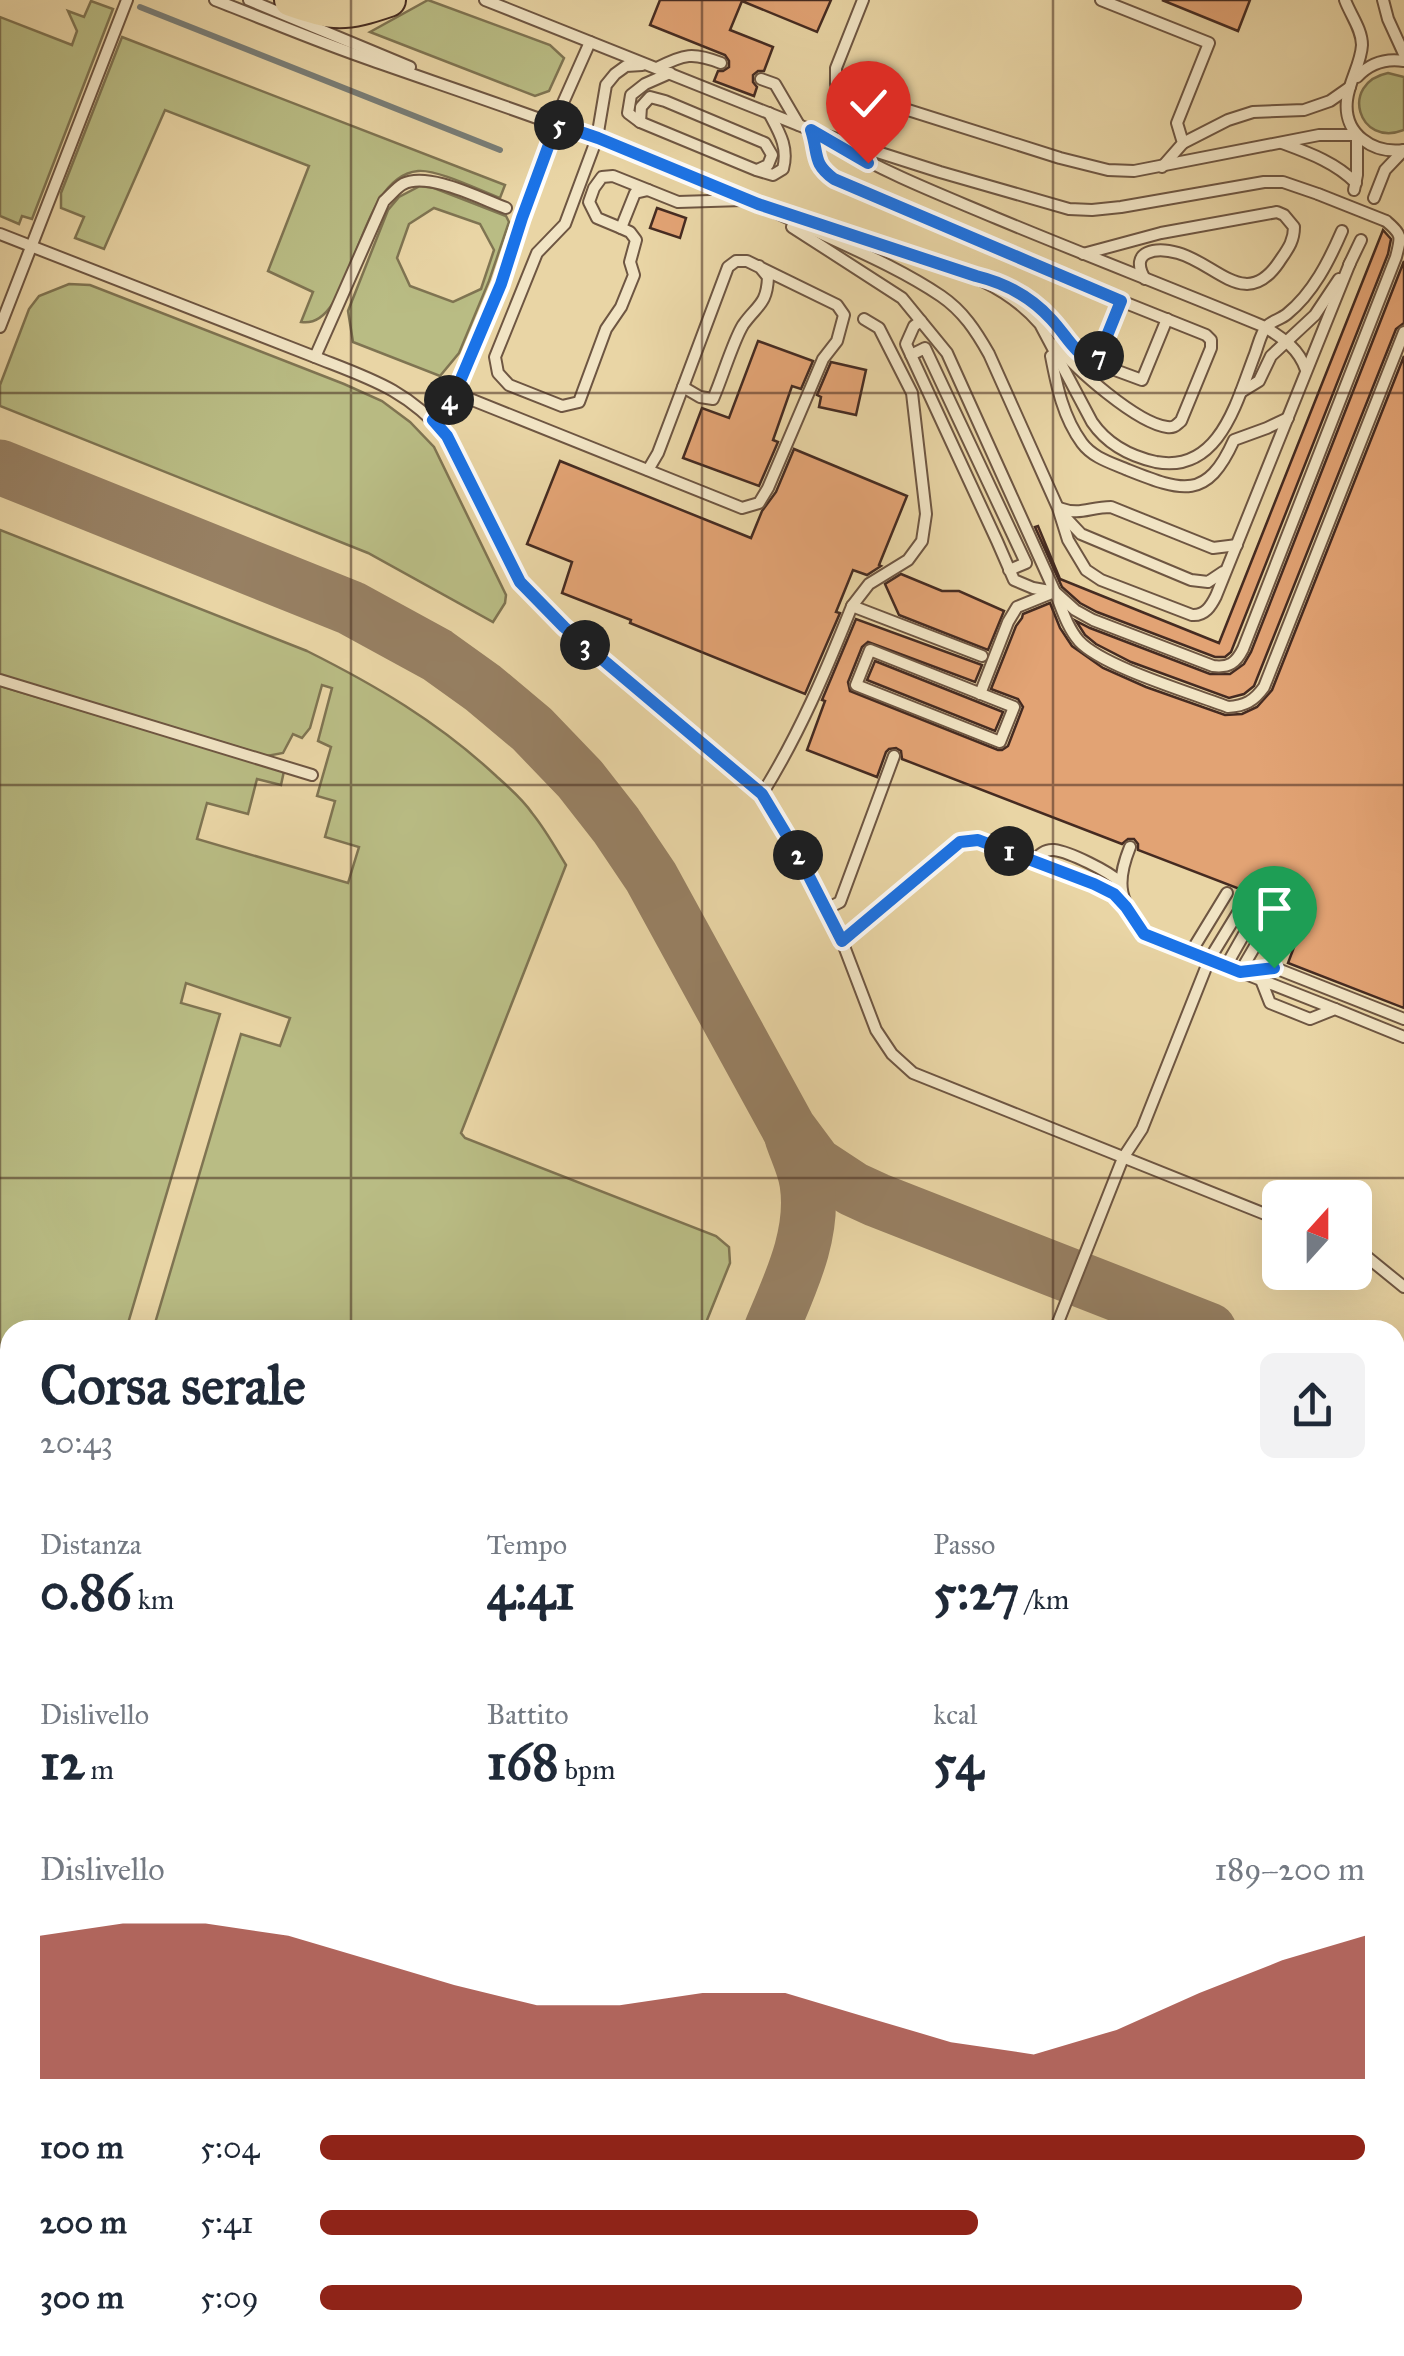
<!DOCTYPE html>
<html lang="it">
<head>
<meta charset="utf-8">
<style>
  body { margin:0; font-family:"IM FELL Great Primer",serif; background:#f2f2f3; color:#1f2937; height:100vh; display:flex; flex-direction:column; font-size:38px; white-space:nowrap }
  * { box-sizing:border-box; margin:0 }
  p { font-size:32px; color:#747a83 }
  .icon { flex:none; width:55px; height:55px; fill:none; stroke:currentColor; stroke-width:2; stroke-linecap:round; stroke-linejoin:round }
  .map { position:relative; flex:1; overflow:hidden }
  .sheet { position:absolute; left:0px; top:1320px; width:1405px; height:1038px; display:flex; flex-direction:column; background:#fff; border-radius:30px 30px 0 0; box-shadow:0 10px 40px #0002 }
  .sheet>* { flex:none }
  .needle { width:65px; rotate:21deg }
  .buttons { position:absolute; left:1262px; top:1180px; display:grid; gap:20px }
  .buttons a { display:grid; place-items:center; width:110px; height:110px; border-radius:15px; background:#fff; box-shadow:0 10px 40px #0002; font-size:50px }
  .pin { position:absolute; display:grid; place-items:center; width:85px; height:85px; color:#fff; margin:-102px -42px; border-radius:50% 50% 50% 0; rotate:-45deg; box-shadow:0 0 10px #0007 }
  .pin .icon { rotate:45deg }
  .km { position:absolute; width:50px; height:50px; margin:-25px; border-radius:50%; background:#222; color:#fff; font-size:28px; line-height:50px; text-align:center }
  .round { display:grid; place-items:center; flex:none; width:105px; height:105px; border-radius:15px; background:#f2f2f3 }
  .overview { display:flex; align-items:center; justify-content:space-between; height:170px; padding:0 40px }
  h1 { font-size:55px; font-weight:700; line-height:75px }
  .metrics { display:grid; grid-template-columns:repeat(3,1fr); gap:15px; height:170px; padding:10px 40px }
  .metrics div { display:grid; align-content:center }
  .metrics b { font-size:50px; font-weight:700 }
  .metrics small { font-size:28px; font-weight:400 }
  .metrics p { font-size:28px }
  .chart { height:280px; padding:20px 40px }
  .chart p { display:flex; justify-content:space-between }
  .chart svg { width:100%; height:180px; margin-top:10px; fill:#8f2418; opacity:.7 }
  ul { padding:0 40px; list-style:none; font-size:32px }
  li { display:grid; grid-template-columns:160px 120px 1fr; align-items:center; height:75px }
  li i { height:25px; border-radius:12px; background:#8f2418 }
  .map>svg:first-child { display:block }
  .green { fill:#b9bc84; stroke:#7f7452; stroke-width:2.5; fill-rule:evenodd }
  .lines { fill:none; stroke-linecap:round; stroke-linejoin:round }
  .stream { stroke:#797e78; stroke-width:6 }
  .taxiway { stroke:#978063; stroke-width:55 }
  .building { fill:#e2a374; stroke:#452b21; stroke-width:2.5 }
  .lane-casing { stroke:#6e5642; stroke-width:14 }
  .primary-casing { stroke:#452b21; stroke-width:36 }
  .lane { stroke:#f1e4c4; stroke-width:10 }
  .primary { stroke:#e9d5a5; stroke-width:32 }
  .lane-bridge-casing { stroke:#6e5642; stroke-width:14; stroke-linecap:butt }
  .lane-bridge { stroke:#f1e4c4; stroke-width:10 }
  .route-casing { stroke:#fff; stroke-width:20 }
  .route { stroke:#1a73e8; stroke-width:12 }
  .grid { fill:none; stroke:#452b21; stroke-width:2.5; stroke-opacity:0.55 }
</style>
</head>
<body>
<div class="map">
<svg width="1404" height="2356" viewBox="0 0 1404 2356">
  <rect width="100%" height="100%" fill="#e9d5a5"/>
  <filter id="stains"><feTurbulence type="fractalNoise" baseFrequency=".002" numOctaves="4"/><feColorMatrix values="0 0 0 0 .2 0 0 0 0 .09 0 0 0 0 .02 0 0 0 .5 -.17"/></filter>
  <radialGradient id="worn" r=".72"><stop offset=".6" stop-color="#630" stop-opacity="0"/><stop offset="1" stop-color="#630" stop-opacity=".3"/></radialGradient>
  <g class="green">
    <path d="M428 0 550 45 564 58 549 91 535 96 370 32Z"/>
    <path d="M91 1 113 9 32 219 22 216 19 224 0 216V17L72 45 77 31 68 11 84 17Z"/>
    <path d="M122 37 505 185 500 198C481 191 437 169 418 171 354 177 355 331 301 322L313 292 268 271 309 166 165 110 104 249 75 238 84 217 61 208V193Z"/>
    <path d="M1388 73 1404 77V130C1358 148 1339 83 1388 73Z"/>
    <path d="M420 186 434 188 506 216 509 222 489 281 459 353 440 376 353 342 348 311 388 210 399 197ZM434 208 480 224 494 250 481 289 453 302 410 286 397 258 409 224Z"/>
    <path d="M69 284 90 285 344 384 382 401 410 422 434 447 506 595 505 603 493 622 368 553 0 406V385L29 309 39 296Z"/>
    <path d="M0 530 307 651C375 685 438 722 494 774 507 786 522 798 532 813 545 829 555 847 566 865L461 1133 465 1138 716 1236 729 1247 730 1263 703 1330H153L241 1034 280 1046 290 1018 186 983 181 1003 220 1014 126 1330H10V1698L0 1695V686L284 771 281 785 257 779 248 814 207 803 197 839 348 883 359 847 325 837 335 801 317 796 331 747 318 741 332 688 322 685 310 728 302 738 293 734 283 753 267 756 0 675Z"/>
    <path d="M10 2182V2348H265L255 2356H0V2215Z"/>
  </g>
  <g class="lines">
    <path class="stream" d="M140 7 500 150"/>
    <g class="taxiway">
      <path d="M0 467 351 608 437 655 483 688 532 729 580 779 616 825 651 877 789 1129 815 1164 853 1189 877 1200 1209 1330"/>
      <path d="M771 1330C790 1284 815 1234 807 1183 805 1168 797 1152 792 1137"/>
      <path d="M1395 1542 1404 1563"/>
      <path d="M1395 1948 1404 1925"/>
      <path d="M365 2356 368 2348"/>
      <path d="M780 2356 784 2348"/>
      <path d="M1233 2356 1237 2348"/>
    </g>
  </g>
  <g class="building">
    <path d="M660 0H831L817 32 742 1 730 30 773 47 764 71H758L753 75V82L757 87 754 96 714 81 718 71H723L729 67V61L725 55 650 25Z"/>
    <path d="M1162 0H1250L1238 31Z"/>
    <path d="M657 208 686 218 680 238 650 228Z"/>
    <path d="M1383 230 1391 239 1388 254 1231 652 1225 657H1215L1097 612 1080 603 1062 587 1035 527 1038 526 1060 579 1219 643Z"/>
    <path d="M1404 261V323L1396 329 1254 686 1244 694 1229 698 1131 662 1096 644 1085 635 1076 621 1090 628 1210 674H1230L1244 664 1251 652Z"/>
    <path d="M758 341 813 361 801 389 792 386 773 440 778 442 759 486 683 458 702 408 729 418Z"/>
    <path d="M1404 356V1008L1288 963 1299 934 1290 930 1297 911 1138 850V844L1134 839H1128L1122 844 902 759 901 751 896 748 889 749 886 752 877 777 807 750 825 701 822 700 856 619 982 665 975 682 868 642 862 647 848 682 850 691 998 750H1002L1008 746 1023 707 1018 699 991 689 1016 626 1022 618 1023 614 1050 603 1060 628 1072 646 1103 668 1146 687 1225 715 1242 714 1257 707 1272 690Z"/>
    <path d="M831 362 866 370 856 415 819 407 821 397 817 395Z"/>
    <path d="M794 449 907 496 879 565 881 566 867 575 853 570 836 612 840 613 805 694 630 623 631 620 562 593 572 562 527 544 560 461 751 538 762 511 776 492Z"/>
    <path d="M901 574 942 591H959L1004 611 988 650 899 615 885 584Z"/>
    <path d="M875 661 1003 712 995 731 867 680Z"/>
  </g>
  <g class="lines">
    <g class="lane-casing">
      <g id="lane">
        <path d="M215 0C267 20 318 42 371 60 514 110 655 156 792 220 841 244 895 265 941 296 963 311 976 331 989 354L1058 508 1068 540 1086 570 1101 580 1192 615C1205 616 1211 606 1216 596L1350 263"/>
        <path d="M249 0 410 67"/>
        <path d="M485 0 821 134 940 172 1069 209 1092 210 1121 207 1264 182H1283L1318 194"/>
        <path d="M863 0 836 68V84L851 92 1060 158 1108 170 1134 171 1319 135H1357"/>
        <path d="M1101 0 1209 43 1177 123 1183 143 1162 167"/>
        <path d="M1345 0C1350 14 1362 29 1362 45 1361 64 1349 81 1347 100 1343 134 1373 154 1404 150"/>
        <path d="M1383 0 1388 19 1404 54"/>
        <path d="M642 65 626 66 615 74 606 85 597 138 565 224 537 253 495 357 498 373 509 385 562 406 579 402 606 329 621 307 634 275 630 262 636 240 630 232 621 228 635 193 648 190"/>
        <path d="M657 68C684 54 693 52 721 63"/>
        <path d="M670 73 645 84 631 95 628 113 640 122 756 170 773 175 783 169C789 147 779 132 769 113"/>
        <path d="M1357 77C1370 63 1385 58 1404 61"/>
        <path d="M761 79 775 84 799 125"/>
        <path d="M640 122 641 107 650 97 665 101 765 143 772 155 768 165 757 170"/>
        <path d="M811 130C819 155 812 162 835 179L1121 301 1206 335 1211 340V348L1181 421C1176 425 1175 428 1167 427 1137 423 1075 369 1056 344"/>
        <path d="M1183 143 1228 120 1253 112 1304 110 1330 101 1350 87"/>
        <path d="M1282 143C1309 153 1335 162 1356 183"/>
        <path d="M837 144C887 174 942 195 996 218 1085 255 1176 290 1265 327 1284 339 1299 349 1306 370"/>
        <path d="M1354 190 1357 175V136"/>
        <path d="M1374 198 1385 170 1404 150"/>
        <path d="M801 219C836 230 870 241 905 253 955 269 1004 282 1040 324L1092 422C1107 444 1129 456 1156 462 1220 474 1237 400 1255 354 1258 346 1261 332 1267 326 1272 321 1281 319 1287 314 1313 293 1329 261 1342 231"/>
        <path d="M792 227 902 298 947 353 1055 592C1062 609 1067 627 1079 641 1103 667 1192 693 1228 707 1245 706 1254 701 1264 687L1404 332"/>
        <path d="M621 228 597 218 589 202 594 188 602 177 613 176 678 202 743 200"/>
        <path d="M0 234 315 357 384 201C390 196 396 188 403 184 428 171 481 199 506 208"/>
        <path d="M1083 254 1161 233 1277 212 1284 215 1294 227C1294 242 1287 250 1279 262 1246 311 1217 264 1178 253 1157 247 1128 250 1145 279"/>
        <path d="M1349 265 1361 240"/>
        <path d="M997 281C1016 290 1035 302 1050 318 1068 337 1071 351 1096 363"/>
        <path d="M1121 301 1096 363 1142 380 1167 319"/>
        <path d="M0 327 127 0"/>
        <path d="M911 355 906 344 914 326 921 321"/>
        <path d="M1051 356C1057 387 1063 417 1082 443 1093 458 1112 463 1128 470 1183 492 1207 500 1234 440L1267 428 1288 418"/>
        <path d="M315 357C371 379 406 389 447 436L519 582 564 627 762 794C799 735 826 671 852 606L982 656"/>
        <path d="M1241 392 1259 381 1271 356 1315 315 1339 279"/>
        <path d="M455 393 742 508 759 503 768 488 823 359 837 341 844 315 837 305 747 261H736L728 267 683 387 700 397 713 399C722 379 733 341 743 325 757 305 767 305 768 277L759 266"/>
        <path d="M433 420 455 393 501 284 521 218 551 139 554 123 590 42"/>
        <path d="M648 470 658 453 683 387"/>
        <path d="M1059 508C1081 516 1089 507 1111 507L1213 548 1237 545"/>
        <path d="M1065 517 1081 534 1191 580 1208 582 1223 572"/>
        <path d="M1009 570 1026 563 925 348 911 355 997 541 1014 580 1033 588 1055 592 1075 610 1093 620 1213 666C1229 668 1236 663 1243 649L1396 257C1401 237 1403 235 1386 221"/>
        <path d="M852 606 869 584 908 560 922 541 926 514 912 393 879 328 864 319"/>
        <path d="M870 650 1014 707 1000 742 856 685Z"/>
        <path d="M0 680 312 775"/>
        <path d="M980 694 1008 622 1017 607 1054 592"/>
        <path d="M762 794 795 849 842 941 876 1030 892 1054 913 1073 1280 1220"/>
        <path d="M1130 847C1114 887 1121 899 1144 934L1335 1009"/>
        <path d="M1033 861C1039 855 1045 849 1054 850 1070 852 1108 871 1120 882"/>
        <path d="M826 909 840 902 894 756"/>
        <path d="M842 941 960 843C973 839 981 841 993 845 1032 860 1098 877 1126 907"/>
        <path d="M1191 952 1227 893"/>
        <path d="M1226 966 1260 906"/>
        <path d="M1245 971 1275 968 1404 1019"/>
        <path d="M1240 972 1275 912"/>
        <path d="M1261 980 1270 1003 1310 1019 1335 1009 1404 1037"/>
        <path d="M1355 1251 1367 1257 1404 1287"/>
        <path d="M1055 1330 1123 1158 1142 1129 1209 960 1245 901"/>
        <path d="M1395 1613 1404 1590"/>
        <path d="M1395 1968 1404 1972"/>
        <path d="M1395 2280 1404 2257"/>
        <path d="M873 2348 894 2356"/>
        <path d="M649 2356 652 2348"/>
        <path d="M1102 2356 1105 2348"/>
        <path d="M1365 2356 1368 2348"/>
      </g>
    </g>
    <g class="primary-casing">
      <path id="primary" d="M291 0C334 15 345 15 389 0"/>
    </g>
    <use href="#lane" class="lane"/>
    <use href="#primary" class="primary"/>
    <g class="lane-bridge-casing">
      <path id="lane-bridge" d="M1318 194 1386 221"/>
    </g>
    <use href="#lane-bridge" class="lane-bridge"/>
  </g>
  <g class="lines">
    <g class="route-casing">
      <path id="route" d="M868 163 811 130C819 155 812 163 834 179L1121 301 1096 363C1072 352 1068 337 1051 319 1030 296 1005 283 976 276L758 204 598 138 554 123 551 139 522 218 501 284 455 393 433 420 447 436 520 582 564 627 762 794 795 849 842 941 960 842 978 840 1094 884 1114 894 1126 907 1144 934 1240 972 1274 968"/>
    </g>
    <use href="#route" class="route"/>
  </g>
  <path class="grid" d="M351 0V1330M702 0V1330M1053 0V1330M0 393H1404M0 785H1404M0 1178H1404M0 1571H10M1395 1571H1404M0 1963H10M1395 1963H1404M351 2348V2356M702 2348V2356M1053 2348V2356"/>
  <rect width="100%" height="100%" filter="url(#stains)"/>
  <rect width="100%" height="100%" fill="url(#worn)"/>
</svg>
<div class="buttons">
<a><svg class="needle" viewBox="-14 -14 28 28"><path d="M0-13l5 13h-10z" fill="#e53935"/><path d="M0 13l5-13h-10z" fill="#747a83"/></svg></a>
</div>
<div class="pin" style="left:1274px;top:968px;background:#1e9e55"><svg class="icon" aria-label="arrive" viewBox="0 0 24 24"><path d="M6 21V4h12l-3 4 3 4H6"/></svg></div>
<div class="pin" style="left:868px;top:163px;background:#d93025"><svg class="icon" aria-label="check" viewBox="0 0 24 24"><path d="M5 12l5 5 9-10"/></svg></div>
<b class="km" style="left:1009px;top:851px">1</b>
<b class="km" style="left:798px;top:855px">2</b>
<b class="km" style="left:585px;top:645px">3</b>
<b class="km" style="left:449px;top:400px">4</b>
<b class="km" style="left:559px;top:125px">5</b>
<b class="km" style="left:1099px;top:356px">7</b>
<section class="sheet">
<div class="overview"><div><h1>Corsa serale</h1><p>20:43</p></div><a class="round"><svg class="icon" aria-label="share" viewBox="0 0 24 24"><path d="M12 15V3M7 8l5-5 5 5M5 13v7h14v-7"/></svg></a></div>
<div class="metrics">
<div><p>Distanza</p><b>0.86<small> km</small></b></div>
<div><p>Tempo</p><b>4:41</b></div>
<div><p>Passo</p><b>5:27<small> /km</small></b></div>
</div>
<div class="metrics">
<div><p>Dislivello</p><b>12<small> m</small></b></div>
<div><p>Battito</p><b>168<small> bpm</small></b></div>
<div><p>kcal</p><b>54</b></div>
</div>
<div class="chart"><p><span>Dislivello</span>189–200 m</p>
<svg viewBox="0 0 160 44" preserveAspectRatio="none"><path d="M0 44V9L10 6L20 6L30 9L40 15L50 21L60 26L70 26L80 23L90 23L100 29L110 35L120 38L130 32L140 23L150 15L160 9V44z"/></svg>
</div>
<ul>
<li><b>100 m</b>5:04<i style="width:100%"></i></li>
<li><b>200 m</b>5:41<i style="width:63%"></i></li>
<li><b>300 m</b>5:09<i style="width:94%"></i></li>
</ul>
</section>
</div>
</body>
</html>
